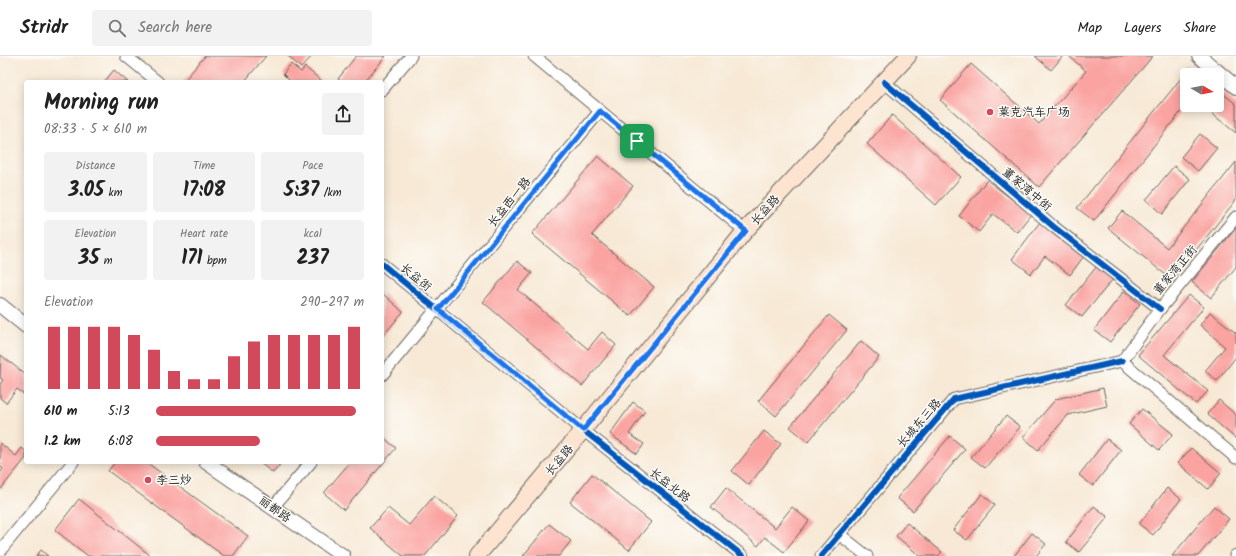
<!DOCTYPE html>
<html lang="en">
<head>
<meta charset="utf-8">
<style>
  body { margin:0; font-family:Kalam,"LXGW WenKai TC",sans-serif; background:#f2f2f2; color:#222; height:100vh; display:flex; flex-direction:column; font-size:15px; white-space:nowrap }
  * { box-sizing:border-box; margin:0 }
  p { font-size:13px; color:#767676 }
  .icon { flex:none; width:22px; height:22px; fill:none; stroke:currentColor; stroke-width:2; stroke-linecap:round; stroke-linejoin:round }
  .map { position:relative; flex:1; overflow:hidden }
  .drawer { position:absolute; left:24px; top:24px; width:360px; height:384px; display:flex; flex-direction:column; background:#fff; border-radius:4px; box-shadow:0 2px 10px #0003 }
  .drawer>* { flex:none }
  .needle { width:26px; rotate:100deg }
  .buttons { position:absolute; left:1180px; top:12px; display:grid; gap:8px }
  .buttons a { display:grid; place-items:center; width:44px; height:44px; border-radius:4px; background:#fff; box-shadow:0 2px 10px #0003; font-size:20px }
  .pin { position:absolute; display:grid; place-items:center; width:34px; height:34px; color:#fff; margin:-17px; border-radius:8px; box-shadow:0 2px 6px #0006 }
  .round { display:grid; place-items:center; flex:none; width:42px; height:42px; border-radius:4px; background:#f2f2f2 }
  .summary { display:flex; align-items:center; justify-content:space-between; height:68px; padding:0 20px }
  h1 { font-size:22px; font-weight:600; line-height:30px }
  .figures { display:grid; grid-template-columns:repeat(3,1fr); gap:6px; height:68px; padding:4px 20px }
  .figures div { display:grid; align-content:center; border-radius:4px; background:#f2f2f2; text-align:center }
  .figures b { font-size:20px; font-weight:600 }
  .figures small { font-size:11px; font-weight:400 }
  .figures p { font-size:11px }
  .chart { height:112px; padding:8px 20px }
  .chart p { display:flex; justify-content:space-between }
  .chart svg { width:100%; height:72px; margin-top:4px; stroke:#d1495b; stroke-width:6 }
  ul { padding:0 20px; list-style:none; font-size:13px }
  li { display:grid; grid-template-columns:64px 48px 1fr; align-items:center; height:30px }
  li i { height:10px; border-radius:5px; background:#d1495b }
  header { display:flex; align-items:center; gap:24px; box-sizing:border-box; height:56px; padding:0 20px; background:#fff; border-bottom:1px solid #e0e0e0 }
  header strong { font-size:19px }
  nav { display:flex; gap:22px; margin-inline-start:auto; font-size:14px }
  .search { width:280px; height:36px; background:#f2f2f2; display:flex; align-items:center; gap:10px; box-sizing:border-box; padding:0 14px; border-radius:4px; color:#767676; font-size:15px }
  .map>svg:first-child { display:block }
  .building { fill:#faa3a0 }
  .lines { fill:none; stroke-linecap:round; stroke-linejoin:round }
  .minor-casing { stroke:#69645d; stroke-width:13 }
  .tertiary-casing { stroke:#69645d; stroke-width:16 }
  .secondary-casing { stroke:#69645d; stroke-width:18 }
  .minor { stroke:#fff; stroke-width:11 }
  .tertiary { stroke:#fff; stroke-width:14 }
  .secondary { stroke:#fde4d1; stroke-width:16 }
  .cycleway-casing { stroke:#fdfcf7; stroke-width:8 }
  .cycleway { stroke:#0057b8; stroke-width:6 }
  .route-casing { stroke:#fff; stroke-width:8 }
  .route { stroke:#1a73e8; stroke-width:5 }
  .poi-dot { fill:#d1495b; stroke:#fdfcf7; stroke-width:1.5 }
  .labels { text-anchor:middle; stroke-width:3; stroke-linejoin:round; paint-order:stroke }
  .poi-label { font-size:12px; fill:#1c1c1c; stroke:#fdfcf7; text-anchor:start }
  .street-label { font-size:12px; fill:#1c1c1c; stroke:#fdfcf7 }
</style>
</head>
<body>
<header>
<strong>Stridr</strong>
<div class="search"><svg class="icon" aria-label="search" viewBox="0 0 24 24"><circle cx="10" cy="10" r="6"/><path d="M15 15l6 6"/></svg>Search here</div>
<nav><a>Map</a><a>Layers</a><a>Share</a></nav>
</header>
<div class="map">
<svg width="1236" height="500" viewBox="0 0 1236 500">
  <rect width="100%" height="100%" fill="#fdfcf7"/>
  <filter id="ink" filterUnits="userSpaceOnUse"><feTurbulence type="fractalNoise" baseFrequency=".025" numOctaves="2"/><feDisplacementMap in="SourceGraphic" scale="8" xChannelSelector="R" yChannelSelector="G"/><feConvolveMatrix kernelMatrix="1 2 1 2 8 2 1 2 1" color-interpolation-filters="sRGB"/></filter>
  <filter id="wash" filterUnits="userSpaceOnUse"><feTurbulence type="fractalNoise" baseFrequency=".012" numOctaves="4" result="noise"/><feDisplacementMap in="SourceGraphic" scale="16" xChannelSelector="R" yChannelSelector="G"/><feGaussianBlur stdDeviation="0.9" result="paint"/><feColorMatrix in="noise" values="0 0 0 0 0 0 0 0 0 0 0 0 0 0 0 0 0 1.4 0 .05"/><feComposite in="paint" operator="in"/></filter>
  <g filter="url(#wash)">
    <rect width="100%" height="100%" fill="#f7e9d6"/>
    <g id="blocks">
      <g class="building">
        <path d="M205 0H266L244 26H183Z"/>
        <path d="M288 0H312L301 12Z"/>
        <path d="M356 0H386L364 26H342L338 23Z"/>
        <path d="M1035 0H1063L1051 14Z"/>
        <path d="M1069 0H1153L1039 131 940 44 971 8 1039 68 1086 15Z"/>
        <path d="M291 8 301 16 305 11 323 26H291L283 18Z"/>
        <path d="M1190 11 1200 19H1187V48L1094 165 1077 152Z"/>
        <path d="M114 14 128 26H104Z"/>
        <path d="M1217 33 1236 48V77L1201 49H1217Z"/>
        <path d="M892 59 961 121 936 149 867 88Z"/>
        <path d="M1200 78 1217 92 1198 115 1181 101Z"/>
        <path d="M598 100 633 130 592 179 654 231 630 260 532 178Z"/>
        <path d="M1236 106V144L1172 224 1108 172 1122 155 1167 192Z"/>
        <path d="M1174 110 1190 123 1162 158 1146 144Z"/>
        <path d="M987 124 1031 158 1017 176 993 158 979 176 959 160Z"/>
        <path d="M1040 166 1084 200 1070 219 1045 200 1031 218 1012 203Z"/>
        <path d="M1236 172V211L1211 242 1192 226Z"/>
        <path d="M517 205 532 217 518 234 588 293 602 276 616 289 582 330 483 246Z"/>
        <path d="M1097 210 1113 223 1082 261 1066 249Z"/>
        <path d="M1124 235 1140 248 1110 286 1094 274Z"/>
        <path d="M382 237 403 256 382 281Z"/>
        <path d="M1189 239 1204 251 1164 299 1208 335 1196 348 1138 299Z"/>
        <path d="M1210 256 1236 277V301L1217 325 1205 315 1225 291 1200 269Z"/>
        <path d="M829 259 847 274 776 360 758 345Z"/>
        <path d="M861 285 879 301 808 386 790 371Z"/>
        <path d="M1 299 26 319V340L17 333 6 347 0 342V328L3 324 0 322Z"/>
        <path d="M1103 332 1107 350 1068 359 1038 394 1023 381 1056 343Z"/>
        <path d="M1219 344 1236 359V383L1207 358Z"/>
        <path d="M633 346 645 355 629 378 644 388 637 398 610 378Z"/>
        <path d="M1142 353 1173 378 1159 394 1129 368Z"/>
        <path d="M1006 360 1020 371 985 412 971 401Z"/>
        <path d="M764 375 781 388 749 429 732 415Z"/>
        <path d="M382 380 396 392 344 454 324 437 350 406H382Z"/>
        <path d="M950 380 965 393 913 455 897 442Z"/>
        <path d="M1107 383 1121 394 1093 430 1079 419Z"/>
        <path d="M0 387 16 400 22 392 26 396V402L0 434V417L3 413 0 410Z"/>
        <path d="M1191 392 1221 417 1208 433 1178 407Z"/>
        <path d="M115 406H146L248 480 233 500H224L108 415Z"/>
        <path d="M259 406H282L273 417Z"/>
        <path d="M592 418 651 466 629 494 570 446Z"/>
        <path d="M726 432 775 472 792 451 809 465 784 496 765 481 758 490 711 451Z"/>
        <path d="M1167 432 1181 443 1153 479 1139 468Z"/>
        <path d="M982 438 995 449 967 484 953 474Z"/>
        <path d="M434 440 458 460 425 500H403L370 472 388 452 409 469Z"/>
        <path d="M79 443 151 500H88L55 474Z"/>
        <path d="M1094 450 1108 461 1079 496 1066 486Z"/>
        <path d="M1214 450 1229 463 1198 500H1172Z"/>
        <path d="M907 467 942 496 938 500H920L896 480Z"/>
        <path d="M549 468 571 485 559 500H523Z"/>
        <path d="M1032 477 1046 488 1036 500H1014Z"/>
        <path d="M41 494 48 500H36Z"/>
      </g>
    </g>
  </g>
  <g filter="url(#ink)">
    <use href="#blocks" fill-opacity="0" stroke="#69645d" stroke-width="1"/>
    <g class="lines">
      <g class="minor-casing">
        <g id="minor">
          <path d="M126 0 158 26"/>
          <path d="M534 0 745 175"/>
          <path d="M884 26 1054 171 1160 253"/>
          <path d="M382 34 411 0"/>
          <path d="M382 208 583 374 743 500"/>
          <path d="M1122 305 1160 253 1236 161"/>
          <path d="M1122 305 1236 402"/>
          <path d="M382 319 600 55"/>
          <path d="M273 451 311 406"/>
          <path d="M839 478 867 500"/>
          <path d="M0 495 73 406"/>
          <path d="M821 500 954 343 1122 305"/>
          <path d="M1235 500 1236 499"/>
        </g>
      </g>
      <g class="tertiary-casing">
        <g id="tertiary">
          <path d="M1199 0 1236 31"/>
          <path d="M0 249 26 270"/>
          <path d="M206 406 343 500"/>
        </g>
      </g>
      <g class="secondary-casing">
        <path id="secondary" d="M477 500 583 374 745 175 908 0"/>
      </g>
      <use href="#minor" class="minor"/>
      <use href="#tertiary" class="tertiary"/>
      <use href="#secondary" class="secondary"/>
      <g class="cycleway-casing">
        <g id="cycleway">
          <path d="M884 26 1054 171 1160 253"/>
          <path d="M382 208 583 374 743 500"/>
          <path d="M821 500 954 343 1122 305"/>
        </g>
      </g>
      <use href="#cycleway" class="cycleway"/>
    </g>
  </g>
  <g class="lines" filter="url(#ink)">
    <g class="route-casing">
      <path id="route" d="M600 55 746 175 583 374 438 253Z"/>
    </g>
    <use href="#route" class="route"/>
  </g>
  <g class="poi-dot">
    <circle cx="990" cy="56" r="4"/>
    <circle cx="148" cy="424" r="4"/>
  </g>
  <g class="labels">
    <g class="poi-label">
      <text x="998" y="60">莱克汽车广场</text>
      <text x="156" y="428">李三炒</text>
    </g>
    <g class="street-label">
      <text transform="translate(1027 133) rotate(40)" y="4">董家湾中街</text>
      <text transform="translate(509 146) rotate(-51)" y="4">长益西一路</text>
      <text transform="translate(765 154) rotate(-47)" y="4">长益路</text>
      <text transform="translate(1175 214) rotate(-50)" y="4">董家湾正街</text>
      <text transform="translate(416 221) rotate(39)" y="4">长益街</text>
      <text transform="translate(919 367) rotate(-49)" y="4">长城东三路</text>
      <text transform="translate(559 404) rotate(-50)" y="4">长益路</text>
      <text transform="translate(670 429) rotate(38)" y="4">长益北路</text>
      <text transform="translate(275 453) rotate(35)" y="4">丽都路</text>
    </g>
  </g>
</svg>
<div class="buttons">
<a><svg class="needle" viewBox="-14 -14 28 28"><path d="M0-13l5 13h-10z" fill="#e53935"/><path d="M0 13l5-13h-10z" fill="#767676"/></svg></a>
</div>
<div class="pin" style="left:637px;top:85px;background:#1e9e55"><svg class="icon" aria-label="arrive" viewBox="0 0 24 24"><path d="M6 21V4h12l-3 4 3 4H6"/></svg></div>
<section class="drawer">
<div class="summary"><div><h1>Morning run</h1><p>08:33 · 5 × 610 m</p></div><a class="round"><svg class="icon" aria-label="share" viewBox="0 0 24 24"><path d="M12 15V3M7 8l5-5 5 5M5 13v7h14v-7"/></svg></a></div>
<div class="figures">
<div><p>Distance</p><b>3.05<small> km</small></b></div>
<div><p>Time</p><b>17:08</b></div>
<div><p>Pace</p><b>5:37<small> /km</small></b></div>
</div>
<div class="figures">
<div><p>Elevation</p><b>35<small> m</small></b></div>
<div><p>Heart rate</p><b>171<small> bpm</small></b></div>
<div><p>kcal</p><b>237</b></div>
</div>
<div class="chart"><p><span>Elevation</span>290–297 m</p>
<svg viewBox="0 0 160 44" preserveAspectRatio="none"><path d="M5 44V6M15 44V6M25 44V6M35 44V6M45 44V11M55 44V20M65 44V33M75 44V38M85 44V38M95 44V24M105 44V15M115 44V11M125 44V11M135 44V11M145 44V11M155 44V6"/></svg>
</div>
<ul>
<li><b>610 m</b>5:13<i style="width:96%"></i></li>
<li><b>1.2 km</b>6:08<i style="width:50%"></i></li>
</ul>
</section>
</div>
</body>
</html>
